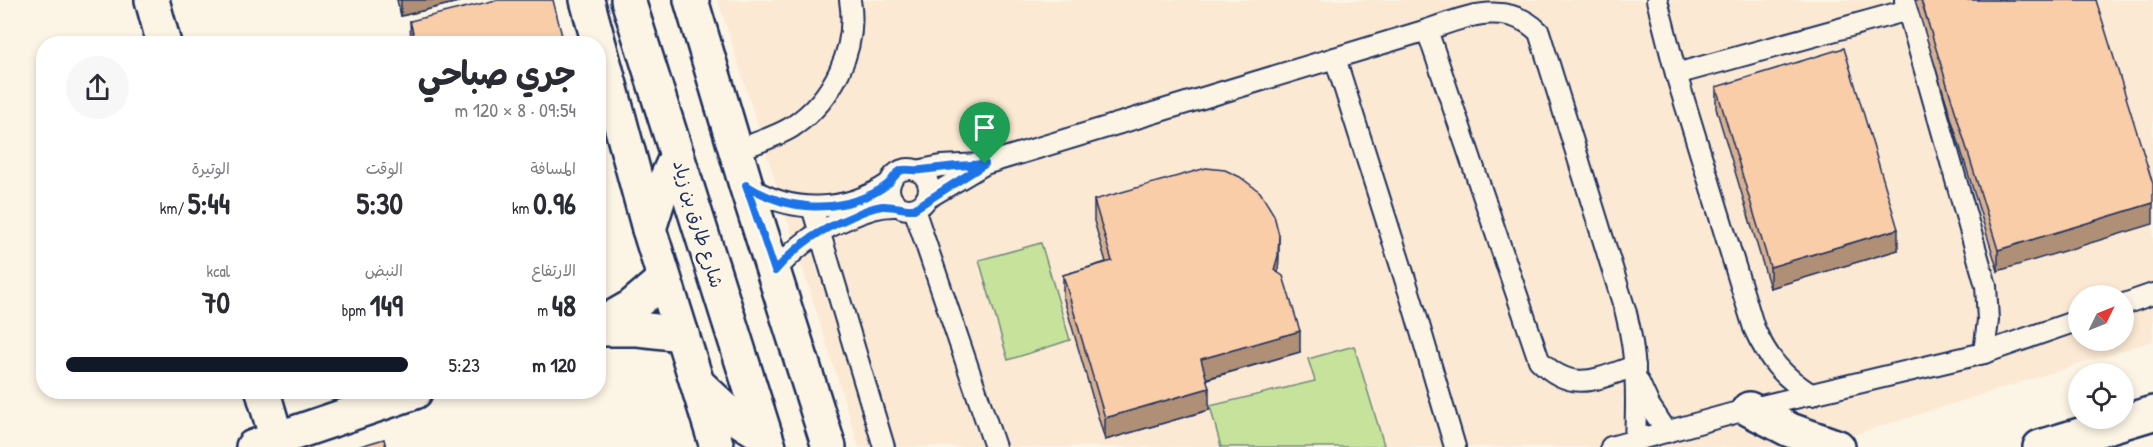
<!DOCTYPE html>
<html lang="ar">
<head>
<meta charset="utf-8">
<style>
  body { margin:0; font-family:"Patrick Hand","Playpen Sans Arabic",sans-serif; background:#f7f7f7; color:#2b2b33; direction:rtl; height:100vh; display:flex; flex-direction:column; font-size:22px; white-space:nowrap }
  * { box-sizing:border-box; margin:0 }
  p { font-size:20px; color:#7c7c81 }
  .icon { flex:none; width:33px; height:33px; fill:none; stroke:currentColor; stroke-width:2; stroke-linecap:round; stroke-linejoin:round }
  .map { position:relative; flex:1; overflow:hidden; direction:ltr }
  .drawer { position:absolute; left:36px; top:36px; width:570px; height:363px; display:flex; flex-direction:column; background:#fff; border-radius:24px; box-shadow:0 3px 9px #0003; direction:rtl }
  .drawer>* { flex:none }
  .needle { width:39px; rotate:47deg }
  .fabs { position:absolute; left:2068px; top:285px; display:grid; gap:12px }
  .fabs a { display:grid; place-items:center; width:66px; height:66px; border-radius:50%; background:#fff; box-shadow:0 3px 9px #0003; font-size:30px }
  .pin { position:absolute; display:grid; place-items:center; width:51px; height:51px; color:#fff; margin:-62px -26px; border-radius:50% 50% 50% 0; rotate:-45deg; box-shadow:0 0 6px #0007 }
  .pin .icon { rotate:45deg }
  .round { display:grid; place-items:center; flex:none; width:63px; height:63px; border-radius:32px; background:#f7f7f7 }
  .summary { display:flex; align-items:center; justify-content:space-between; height:102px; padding:0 30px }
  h1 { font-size:33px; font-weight:700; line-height:45px }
  .metrics { display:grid; grid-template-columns:repeat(3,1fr); gap:9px; height:102px; padding:6px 30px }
  .metrics div { display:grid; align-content:center }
  .metrics b { font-size:30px; font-weight:700 }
  .metrics small { font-size:16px; font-weight:400 }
  .metrics p { font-size:16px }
  ul { padding:0 30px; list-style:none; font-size:20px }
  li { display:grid; grid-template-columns:96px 72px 1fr; align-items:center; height:45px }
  li i { height:15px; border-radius:8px; background:#111827 }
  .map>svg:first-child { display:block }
  .built { fill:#fbe9d3; fill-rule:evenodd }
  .green { fill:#c7e39b; stroke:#71897c; stroke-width:1.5 }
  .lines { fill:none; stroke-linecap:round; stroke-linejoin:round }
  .service-casing { stroke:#1b2f5e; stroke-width:24 }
  .minor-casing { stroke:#1b2f5e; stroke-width:38 }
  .secondary-casing { stroke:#1b2f5e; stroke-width:38 }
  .trunk-casing { stroke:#1b2f5e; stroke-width:38 }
  .service { stroke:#fcf5e5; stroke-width:20 }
  .minor { stroke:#fcf5e5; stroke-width:33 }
  .secondary { stroke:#fcf5e5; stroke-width:33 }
  .trunk { stroke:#fcf5e5; stroke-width:33 }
  .wall { fill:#d7b091; stroke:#1b2f5e; stroke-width:1.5 }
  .shaded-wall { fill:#af9076; stroke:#1b2f5e; stroke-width:1.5 }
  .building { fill:#facda9; stroke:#1b2f5e; stroke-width:1.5 }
  .route-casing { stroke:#fff; stroke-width:12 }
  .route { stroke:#1a73e8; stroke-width:8 }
  .labels { text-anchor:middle; stroke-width:6; stroke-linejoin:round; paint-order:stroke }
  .street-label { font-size:18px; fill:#1b2f5e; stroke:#fcf5e5 }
</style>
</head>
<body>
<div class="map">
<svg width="2153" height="447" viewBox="0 0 2153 447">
  <rect width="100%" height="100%" fill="#fcf5e5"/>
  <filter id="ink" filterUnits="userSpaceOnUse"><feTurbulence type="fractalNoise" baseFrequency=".0167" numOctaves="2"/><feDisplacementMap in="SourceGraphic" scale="12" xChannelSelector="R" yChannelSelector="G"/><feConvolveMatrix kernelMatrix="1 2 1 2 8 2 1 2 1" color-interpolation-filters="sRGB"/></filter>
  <g filter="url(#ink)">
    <path class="built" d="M718 0H2153V341L1815 447H859ZM2079 296H2124V340H2079Z"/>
    <g class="green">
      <path d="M1041 243 1070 340 1008 360 979 260Z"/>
      <path d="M1354 346 1384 445 1377 447H1221L1210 406 1315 381 1308 359Z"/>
    </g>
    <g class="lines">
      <g class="service-casing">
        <g id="service">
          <path d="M1657 0 1676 74 1754 328C1768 359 1783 377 1812 395"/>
          <path d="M1905 0 1986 286 1988 320 1984 353"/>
          <path d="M1427 30 1539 360C1572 394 1597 379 1635 366"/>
          <path d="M1335 58 1411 298 1455 447"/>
          <path d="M1676 74 1908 10"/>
          <path d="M737 150C755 143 776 137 792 127 833 100 858 49 850 0"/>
          <circle cx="909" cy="189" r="20"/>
          <path d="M917 171 941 166 982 164"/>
          <path d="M746 185C791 215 846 213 890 183"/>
          <path d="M926 199 985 164 1427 30C1467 16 1507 0 1539 32L1626 313C1637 356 1637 396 1635 441"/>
          <path d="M812 207 884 447"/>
          <path d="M914 209 995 447"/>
          <path d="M775 271C800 243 817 231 851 217 866 210 880 205 897 206"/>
          <path d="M2124 304 2153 294"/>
          <path d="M1639 383 1649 405 1667 432"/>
          <path d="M1611 447 1749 409 1984 353 2079 320"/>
        </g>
      </g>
      <g class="minor-casing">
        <g id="minor">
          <path d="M152 0 164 44"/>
          <path d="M587 0 649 229 717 447"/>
          <path d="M598 326 631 307 664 279"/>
          <path d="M598 329H638L682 334"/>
          <path d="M263 392 277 440"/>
          <path d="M253 447 415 392"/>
        </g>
      </g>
      <g class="secondary-casing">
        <g id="secondary">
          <path d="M628 0 769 447"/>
          <path d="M691 0 746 185 829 447"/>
          <path d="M649 229 661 191 677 155"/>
          <path d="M698 384 730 414 765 436"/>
        </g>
      </g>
      <g class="trunk-casing">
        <g id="trunk">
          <path d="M1749 409 1790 430 1838 447"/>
          <path d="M2040 447 2153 413"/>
        </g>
      </g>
      <use href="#service" class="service"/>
      <use href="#minor" class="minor"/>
      <use href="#secondary" class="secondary"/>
      <use href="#trunk" class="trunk"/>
    </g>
    <g class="wall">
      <path d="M397 0H466L401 16Z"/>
      <path d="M1915 0H2096L1998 271Z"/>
      <path d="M410 21 564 44H411Z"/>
      <path d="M1716 87 1898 250 1770 288 1716 108Z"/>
      <path d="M1094 200 1278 273 1300 352 1207 379 1209 410 1105 440 1063 296V275L1106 262 1094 221Z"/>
    </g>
    <g class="shaded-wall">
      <path d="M401 0H466L401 16Z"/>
      <path d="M2153 203V224L1998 271V250Z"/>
      <path d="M1898 229V250L1770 288V267Z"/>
      <path d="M1279 235V256L1278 277 1274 270Z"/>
      <path d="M1300 331V352L1201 380V359Z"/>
      <path d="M1209 388V410L1105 440V418Z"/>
    </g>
    <g class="building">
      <path d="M496 0H553L564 44H416L410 21Z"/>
      <path d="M1921 0H2096L2153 184V203L1998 250Z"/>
      <path d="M1844 48 1898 229 1770 267 1716 87Z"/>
      <path d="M1206 168 1225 170 1240 177 1260 192 1274 215 1279 235 1278 256 1274 270 1283 276 1300 331 1201 359 1209 388 1105 418 1063 275 1112 261 1094 200Z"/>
      <path d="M384 439 386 447H357Z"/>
    </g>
  </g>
  <g class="lines" filter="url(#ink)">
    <g class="route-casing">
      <path id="route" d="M985 164 914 209C903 210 893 205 882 206 870 208 861 212 851 217 818 231 798 244 775 271L746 185C785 210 832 214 874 193 879 190 885 187 889 183 894 178 895 173 902 170 909 169 914 171 921 170 942 167 963 165 985 164Z"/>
    </g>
    <use href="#route" class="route"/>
  </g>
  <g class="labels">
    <g class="street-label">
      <text transform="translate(698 224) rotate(73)" y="6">شارع طارق بن زياد</text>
    </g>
  </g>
</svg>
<div class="fabs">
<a><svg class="needle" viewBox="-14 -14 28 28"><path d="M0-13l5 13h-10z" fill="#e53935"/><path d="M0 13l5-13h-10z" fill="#7c7c81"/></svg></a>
<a><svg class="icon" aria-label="locate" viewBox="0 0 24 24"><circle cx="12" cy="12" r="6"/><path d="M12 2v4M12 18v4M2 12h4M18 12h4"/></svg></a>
</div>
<div class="pin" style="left:985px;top:164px;background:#1e9e55"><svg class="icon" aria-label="arrive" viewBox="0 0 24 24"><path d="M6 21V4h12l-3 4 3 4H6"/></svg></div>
<section class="drawer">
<div class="summary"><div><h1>جري صباحي</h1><p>09:54 · 8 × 120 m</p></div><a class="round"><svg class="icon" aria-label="share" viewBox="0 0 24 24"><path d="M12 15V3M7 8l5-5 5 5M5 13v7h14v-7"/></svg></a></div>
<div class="metrics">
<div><p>المسافة</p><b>0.96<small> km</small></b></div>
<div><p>الوقت</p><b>5:30</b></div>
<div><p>الوتيرة</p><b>5:44<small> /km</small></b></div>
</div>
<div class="metrics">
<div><p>الارتفاع</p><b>48<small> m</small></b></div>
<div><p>النبض</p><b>149<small> bpm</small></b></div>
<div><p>kcal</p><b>70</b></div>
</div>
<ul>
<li><b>120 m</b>5:23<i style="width:100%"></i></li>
</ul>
</section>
</div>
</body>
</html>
